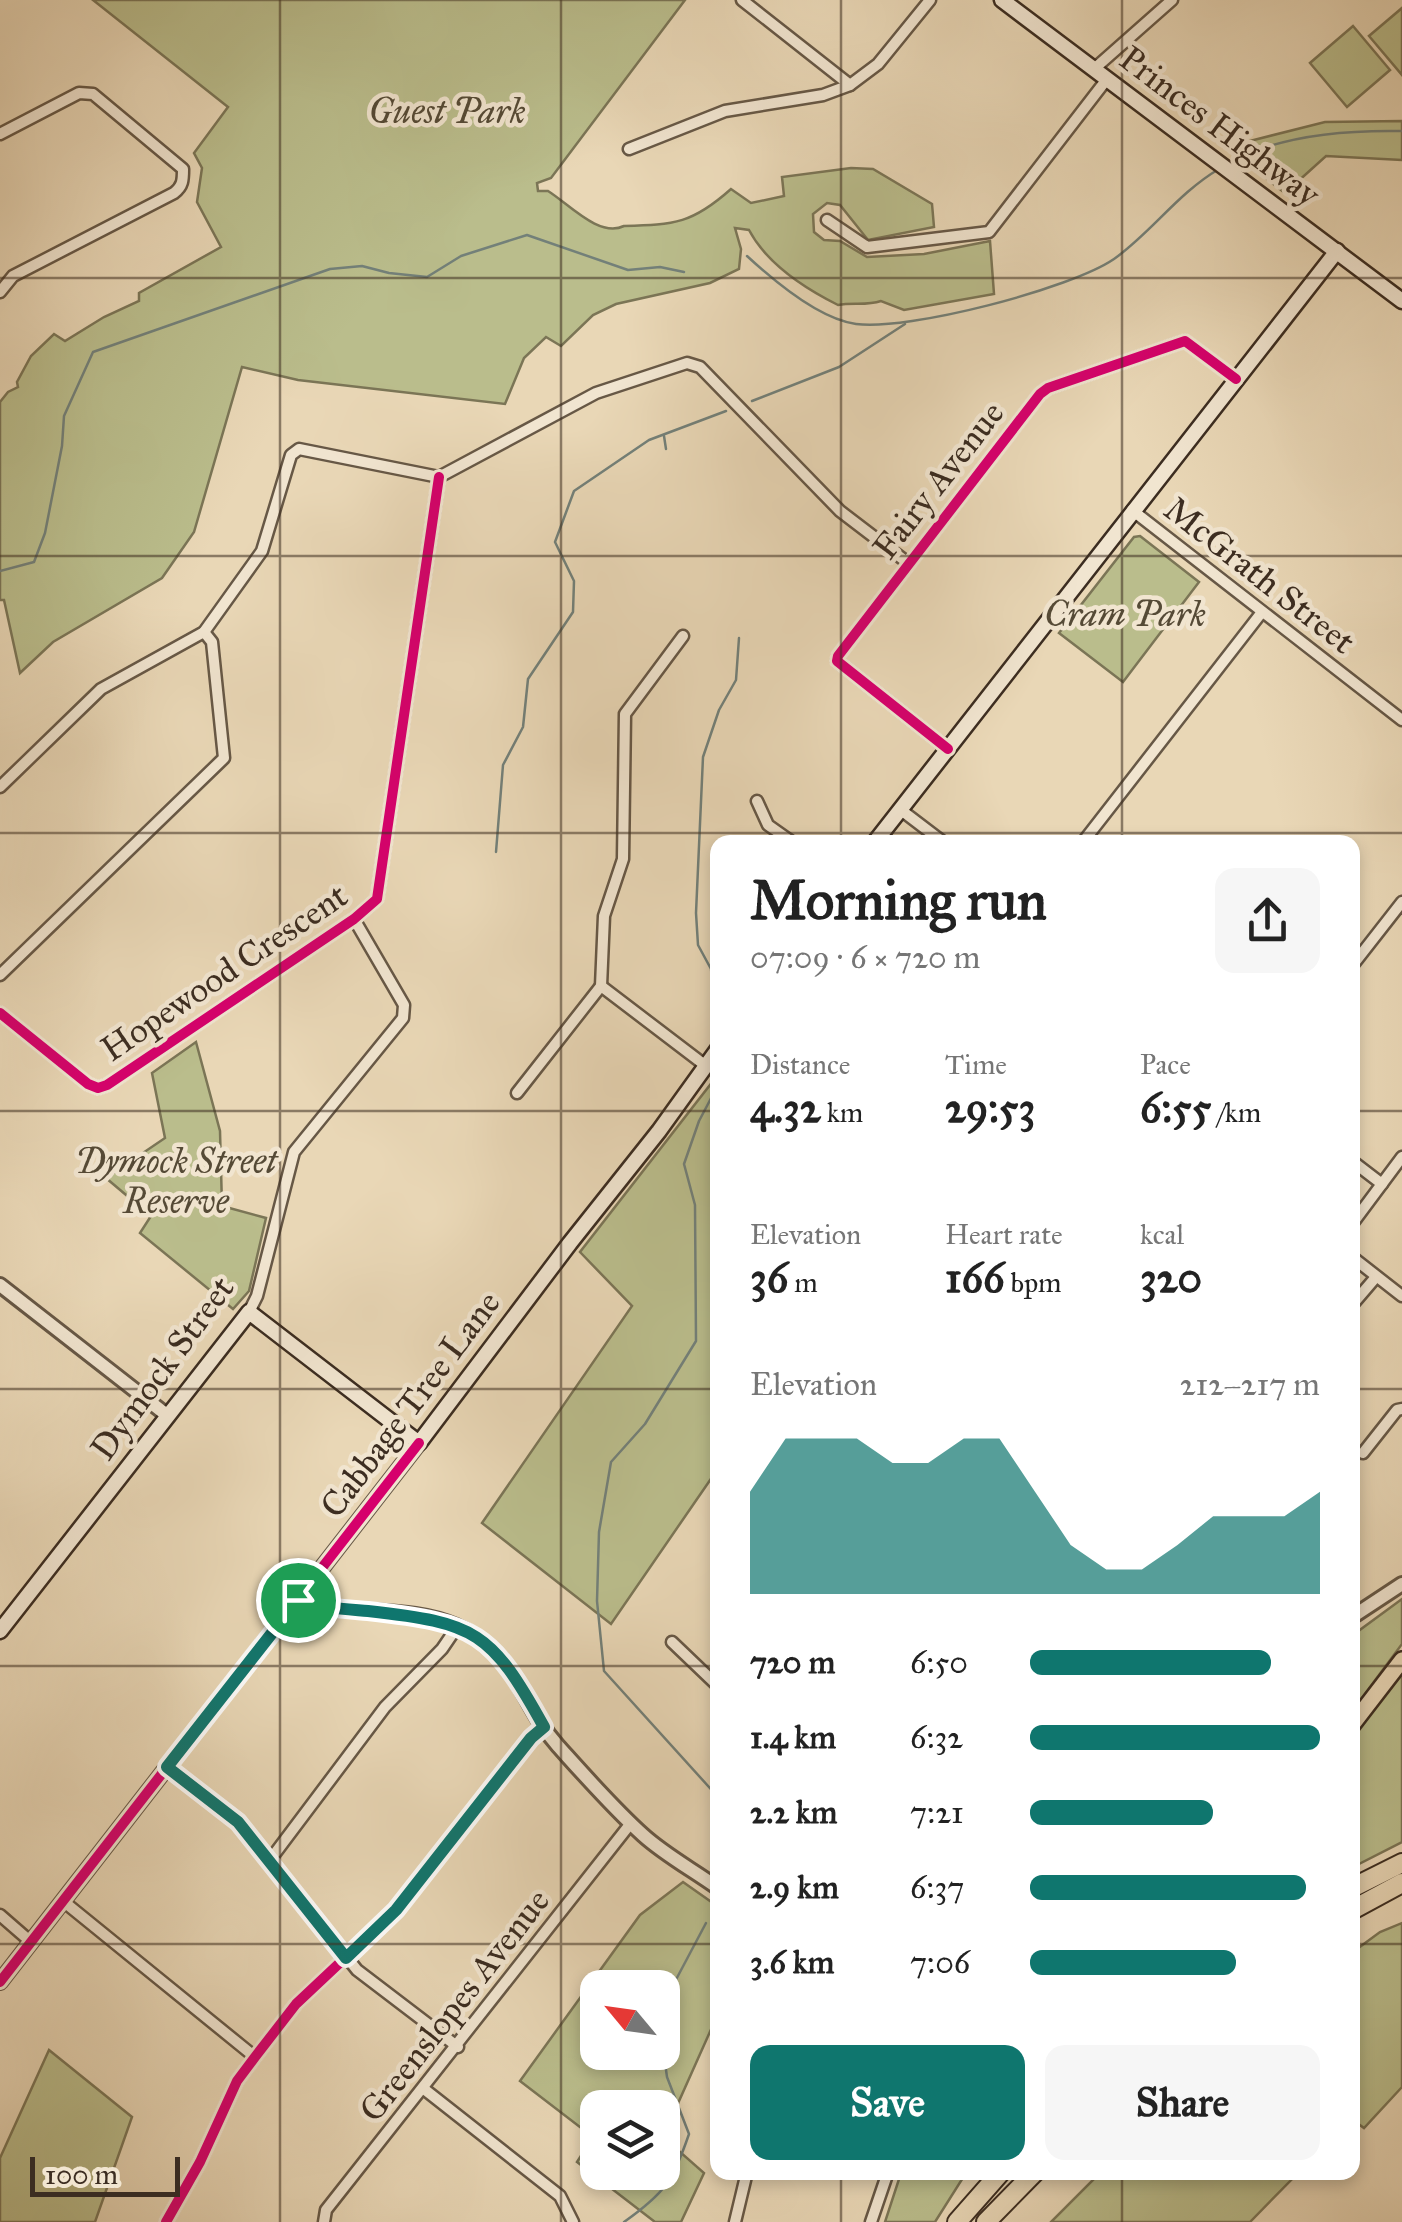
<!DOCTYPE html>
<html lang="en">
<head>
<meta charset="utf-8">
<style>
  body { margin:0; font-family:"IM FELL Great Primer",serif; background:#f6f6f6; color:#222; height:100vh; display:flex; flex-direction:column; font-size:38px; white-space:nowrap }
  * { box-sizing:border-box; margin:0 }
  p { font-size:32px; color:#767676 }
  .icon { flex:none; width:55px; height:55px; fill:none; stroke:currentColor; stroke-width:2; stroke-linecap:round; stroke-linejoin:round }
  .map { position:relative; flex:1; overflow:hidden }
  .panel { position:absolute; left:710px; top:835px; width:650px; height:1345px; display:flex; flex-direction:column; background:#fff; border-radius:20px; box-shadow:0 5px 15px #0003 }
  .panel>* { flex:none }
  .needle { width:65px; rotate:299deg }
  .buttons { position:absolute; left:580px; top:1970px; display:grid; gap:20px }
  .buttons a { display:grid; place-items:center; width:100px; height:100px; border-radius:20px; background:#fff; box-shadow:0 5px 15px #0003; font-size:50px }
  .scale { position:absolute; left:30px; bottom:25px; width:150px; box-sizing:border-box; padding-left:10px; border:5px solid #3c2d21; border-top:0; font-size:28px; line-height:35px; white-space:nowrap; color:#3c2d21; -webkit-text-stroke:8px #f1e5d0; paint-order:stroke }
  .pin { position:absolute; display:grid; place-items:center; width:85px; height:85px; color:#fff; margin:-42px; border:5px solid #fff; border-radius:50%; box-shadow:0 2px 10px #0007 }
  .round { display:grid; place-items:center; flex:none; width:105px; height:105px; border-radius:20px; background:#f6f6f6 }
  .headline { display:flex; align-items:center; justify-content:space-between; height:170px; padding:0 40px }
  h1 { font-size:55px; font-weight:800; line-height:75px }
  .metrics { display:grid; grid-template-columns:repeat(3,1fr); gap:15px; height:170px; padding:10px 40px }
  .metrics div { display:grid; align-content:center }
  .metrics b { font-size:42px; font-weight:800 }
  .metrics small { font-size:28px; font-weight:400 }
  .metrics p { font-size:28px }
  .chart { height:280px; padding:20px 40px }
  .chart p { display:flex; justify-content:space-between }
  .chart svg { width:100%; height:180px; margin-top:10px; fill:#0f766e; opacity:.7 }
  .cta { display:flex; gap:20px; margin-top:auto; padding:20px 40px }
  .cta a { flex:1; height:115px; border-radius:20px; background:#0f766e; color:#fff; font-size:40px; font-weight:800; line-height:115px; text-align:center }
  .cta a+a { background:#f6f6f6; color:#222 }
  ul { padding:0 40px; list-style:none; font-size:32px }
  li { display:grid; grid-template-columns:160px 120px 1fr; align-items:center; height:75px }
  li i { height:25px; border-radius:12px; background:#0f766e }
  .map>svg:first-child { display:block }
  .green { fill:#babd8c; stroke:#7b7556; stroke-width:2.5; fill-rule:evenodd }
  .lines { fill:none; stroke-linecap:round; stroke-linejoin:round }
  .stream { stroke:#738079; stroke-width:2.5 }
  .minor-casing { stroke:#675846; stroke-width:15 }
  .tertiary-casing { stroke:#675846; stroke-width:18 }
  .secondary-casing { stroke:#3c2d21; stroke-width:19 }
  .primary-casing { stroke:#3c2d21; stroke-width:20 }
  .motorway-casing { stroke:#3c2d21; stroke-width:22 }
  .minor { stroke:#f1e5d0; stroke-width:10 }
  .tertiary { stroke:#f1e5d0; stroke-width:12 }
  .secondary { stroke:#f1e5d0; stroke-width:14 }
  .primary { stroke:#e9d7b6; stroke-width:15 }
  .motorway { stroke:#e9d7b6; stroke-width:18 }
  .cycleway-casing { stroke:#f1e5d0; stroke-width:16 }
  .cycleway { stroke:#d6006c; stroke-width:10 }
  .route-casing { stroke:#fff; stroke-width:20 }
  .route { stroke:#0f766e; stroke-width:12 }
  .grid { fill:none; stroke:#3c2d21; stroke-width:2.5; stroke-opacity:0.55 }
  .labels { text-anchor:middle; stroke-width:9; stroke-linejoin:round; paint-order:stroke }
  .park-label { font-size:35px; font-style:italic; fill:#554a36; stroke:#f1e5d0 }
  .street-label { font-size:35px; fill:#3c2d21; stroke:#f1e5d0 }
</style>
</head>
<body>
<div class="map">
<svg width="1402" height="2222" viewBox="0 0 1402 2222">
  <rect width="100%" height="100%" fill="#e9d7b6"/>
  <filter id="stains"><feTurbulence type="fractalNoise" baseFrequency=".002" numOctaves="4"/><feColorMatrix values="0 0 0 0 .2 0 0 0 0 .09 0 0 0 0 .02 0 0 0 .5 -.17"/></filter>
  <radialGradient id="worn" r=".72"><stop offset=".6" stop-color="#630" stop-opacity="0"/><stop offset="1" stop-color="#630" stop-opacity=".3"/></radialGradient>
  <g class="green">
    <path d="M93 0H685L551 178 537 183 538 191H548C569 204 599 238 624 226 675 225 693 223 731 189L751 203 784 196 782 177 851 168 873 169 932 204 934 227 868 240 840 205 827 203 813 214 814 232 824 240 840 241 867 257 924 254 990 241 994 294 904 310 881 301C866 306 853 302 838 305 804 288 767 264 749 230L735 228 741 249 739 269 710 283 616 304 593 315 561 346 546 337 524 358 505 404 298 380 242 367 194 532 162 578 53 642 20 673 4 600H0V402L8 392 18 387 17 382 31 356 54 334 65 341 104 317 139 301V293L221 247 197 202 202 168 194 153 228 107Z"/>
    <path d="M1402 8V75L1369 36Z"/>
    <path d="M1353 26 1390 70 1347 107 1310 63Z"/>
    <path d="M1402 121V160L1326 156 1285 193 1226 147 1325 122Z"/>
    <path d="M1140 536 1199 582 1123 682 1059 633 1134 537Z"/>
    <path d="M196 1042 220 1131 222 1206 266 1218 249 1291 233 1309 140 1233 151 1216 106 1178 165 1138 152 1073Z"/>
    <path d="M717 1076V1470L611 1624 482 1523 632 1306 580 1252Z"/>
    <path d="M1402 1599V1644L1353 1710V1635Z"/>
    <path d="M1402 1669V1842L1353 1867 1352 1733Z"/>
    <path d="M683 1882 717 1906V2016L663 2137 704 2173 681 2222H655L577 2162 593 2137 520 2081 640 1915ZM598 1988H662V2052H598ZM598 2108H662V2172H598Z"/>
    <path d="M1402 1923V2087L1364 2128 1353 2120V1952L1380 1932Z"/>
    <path d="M49 2050 132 2117 95 2222H0V2158Z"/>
    <path d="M901 2173V2172L966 2173 935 2222H885Z"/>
    <path d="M1100 2173V2172L1298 2173 1250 2222H1051Z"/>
  </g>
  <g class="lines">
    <g class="stream">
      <path d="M1230 163C1278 135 1347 130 1402 131"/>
      <path d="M747 256C773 280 819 319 856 324 908 331 1070 289 1114 259 1151 233 1178 193 1219 169"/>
      <path d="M752 401 839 367 905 324"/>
      <path d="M664 436 666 449"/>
      <path d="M0 571 34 562 45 533 62 446 64 416 93 352 330 269 362 266 389 273 427 277 461 256 527 235 628 270 660 267 684 272"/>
      <path d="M496 852 503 765 523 727 528 679 573 612 574 581 555 542 574 491 649 440 726 411"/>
      <path d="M715 1008 711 969 698 945 696 913 703 757 719 710 736 680 739 638"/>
      <path d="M718 1085 699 1121 684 1164 695 1205 696 1341 645 1424 611 1462 599 1532 597 1601 604 1671 718 1797"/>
      <path d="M662 2006 706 1923"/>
      <path d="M624 2222C665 2193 673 2181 689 2134L667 2077 662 2041"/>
    </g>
    <g class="minor-casing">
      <g id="minor">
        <path d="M742 0 850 85"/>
        <path d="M1094 69 1172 0"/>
        <path d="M0 134 79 93 93 94 183 169C183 180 183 186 174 193L13 276 0 292"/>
        <path d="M629 149 725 111 823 95 850 85 878 64 930 0"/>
        <path d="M827 220 867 247 989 232 1107 79"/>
        <path d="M439 477 596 393 687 363 700 367 840 511 908 563"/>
        <path d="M1132 510 1402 720"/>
        <path d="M948 749 837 661 838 656 1040 394 1048 388 1185 341 1236 379"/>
        <path d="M0 787 101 689 204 632 262 551 291 455 299 449 439 477"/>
        <path d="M757 801 768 825 792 842"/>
        <path d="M901 810 943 842"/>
        <path d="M1083 842 1262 612"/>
        <path d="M1352 966 1402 902"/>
        <path d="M0 975 224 758 212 642 204 632"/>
        <path d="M601 986 604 916 623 859 625 714 683 636"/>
        <path d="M0 1013 88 1084 98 1088 107 1085 354 919 377 899 439 477"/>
        <path d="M517 1093 601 986 706 1066"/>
        <path d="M1352 1161 1382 1184"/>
        <path d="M1352 1224 1402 1157"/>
        <path d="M1352 1257 1402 1296"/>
        <path d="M1352 1305 1376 1277"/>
        <path d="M249 1312 257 1296 294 1152 403 1018 404 1005 354 919"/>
        <path d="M1363 1453 1397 1410 1402 1409"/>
        <path d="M672 1642 718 1686"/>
        <path d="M167 1767 239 1822 357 1970 458 2047"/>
        <path d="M270 1860 385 1707 442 1649 457 1627"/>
        <path d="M63 1901 255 2057"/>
        <path d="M0 1915 31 1942"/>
        <path d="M424 2089 560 2196 573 2222"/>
        <path d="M166 2222 200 2162 237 2081 255 2057 296 2004 396 1910 531 1737 544 1727"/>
        <path d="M324 2222 326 2210 631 1823"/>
        <path d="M735 2222 747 2172"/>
        <path d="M871 2222 888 2172"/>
      </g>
    </g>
    <g class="tertiary-casing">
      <g id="tertiary">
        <path d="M0 1285 168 1416"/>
        <path d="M298 1600C348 1618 407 1604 456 1626 520 1655 518 1701 558 1746 585 1776 613 1808 643 1835 665 1855 693 1870 718 1888"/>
        <path d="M1352 1617 1402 1584"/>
        <path d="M0 1982 419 1443"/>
      </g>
    </g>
    <g class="secondary-casing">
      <g id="secondary">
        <path d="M1002 0 1402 301"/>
        <path d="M875 842 1337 251"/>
        <path d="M0 1631 249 1312 419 1443 570 1243 659 1131 718 1049"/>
      </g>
    </g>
    <g class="primary-casing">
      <path id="primary" d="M1352 1725 1402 1660"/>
    </g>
    <g class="motorway-casing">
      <g id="motorway">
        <path d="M1352 1888 1402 1863"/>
        <path d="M1352 1910 1402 1883"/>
        <path d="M957 2222 1001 2172"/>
        <path d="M986 2222 1035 2172"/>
      </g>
    </g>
    <use href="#minor" class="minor"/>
    <use href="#tertiary" class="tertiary"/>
    <use href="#secondary" class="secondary"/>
    <use href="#primary" class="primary"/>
    <use href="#motorway" class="motorway"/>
    <g class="cycleway-casing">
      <g id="cycleway">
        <path d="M948 749 837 661 838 656 1040 394 1048 388 1185 341 1236 379"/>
        <path d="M0 1013 88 1084 98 1088 107 1085 354 919 377 899 439 477"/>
        <path d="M0 1982 419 1443"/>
        <path d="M166 2222 200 2162 237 2081 255 2057 296 2004 396 1910 531 1737 544 1727"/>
      </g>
    </g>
    <use href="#cycleway" class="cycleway"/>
  </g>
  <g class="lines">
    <g class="route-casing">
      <path id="route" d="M298 1600C320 1608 345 1609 368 1611 476 1623 491 1631 544 1727L531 1738 396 1910 346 1958 238 1822 167 1767Z"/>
    </g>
    <use href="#route" class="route"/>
  </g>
  <path class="grid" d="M280 0V2222M561 0V2222M841 0V842M1122 0V842M0 278H1402M0 556H1402M0 833H1402M0 1111H718M1352 1111H1402M0 1389H718M1352 1389H1402M0 1666H718M1352 1666H1402M0 1944H718M1352 1944H1402M841 2172V2222M1122 2172V2222"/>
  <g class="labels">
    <g class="park-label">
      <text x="447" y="123">Guest Park</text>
      <text x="1125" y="626">Cram Park</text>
      <text x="176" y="1173">Dymock Street<tspan x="176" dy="40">Reserve</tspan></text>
    </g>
    <g class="street-label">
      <text transform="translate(1220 126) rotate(37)" y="12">Princes Highway</text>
      <text transform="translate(938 480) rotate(-52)" y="12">Fairy Avenue</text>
      <text transform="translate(1260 575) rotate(38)" y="12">McGrath Street</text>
      <text transform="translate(224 972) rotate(-34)" y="12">Hopewood Crescent</text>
      <text transform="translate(162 1368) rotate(-54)" y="12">Dymock Street</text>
      <text transform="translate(410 1404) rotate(-53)" y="12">Cabbage Tree Lane</text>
      <text transform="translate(454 2005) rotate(-52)" y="12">Greenslopes Avenue</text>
    </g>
  </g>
  <rect width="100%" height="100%" filter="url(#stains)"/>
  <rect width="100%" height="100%" fill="url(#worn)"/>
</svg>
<div class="buttons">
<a><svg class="needle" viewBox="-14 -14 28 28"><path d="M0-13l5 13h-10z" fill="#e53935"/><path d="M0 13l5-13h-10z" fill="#767676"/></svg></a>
<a><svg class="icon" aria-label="layers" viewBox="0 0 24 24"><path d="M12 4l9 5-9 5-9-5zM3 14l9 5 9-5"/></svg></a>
</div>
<div class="scale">100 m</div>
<div class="pin" style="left:298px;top:1600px;background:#1e9e55"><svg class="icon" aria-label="arrive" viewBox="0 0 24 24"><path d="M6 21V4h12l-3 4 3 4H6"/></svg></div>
<section class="panel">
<div class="headline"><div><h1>Morning run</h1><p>07:09 · 6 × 720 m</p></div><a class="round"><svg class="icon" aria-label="share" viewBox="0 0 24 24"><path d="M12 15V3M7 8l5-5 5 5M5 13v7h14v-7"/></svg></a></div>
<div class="metrics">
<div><p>Distance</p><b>4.32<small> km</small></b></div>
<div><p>Time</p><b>29:53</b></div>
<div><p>Pace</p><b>6:55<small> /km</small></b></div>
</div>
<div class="metrics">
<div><p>Elevation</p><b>36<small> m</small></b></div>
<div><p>Heart rate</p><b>166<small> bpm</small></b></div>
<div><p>kcal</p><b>320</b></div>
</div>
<div class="chart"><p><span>Elevation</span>212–217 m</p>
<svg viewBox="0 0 160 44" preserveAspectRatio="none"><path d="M0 44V19L10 6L20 6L30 6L40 12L50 12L60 6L70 6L80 19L90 32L100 38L110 38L120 32L130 25L140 25L150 25L160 19V44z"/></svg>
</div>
<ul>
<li><b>720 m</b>6:50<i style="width:83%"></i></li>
<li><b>1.4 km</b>6:32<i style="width:100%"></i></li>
<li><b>2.2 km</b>7:21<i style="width:63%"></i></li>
<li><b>2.9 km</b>6:37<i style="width:95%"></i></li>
<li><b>3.6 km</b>7:06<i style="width:71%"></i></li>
</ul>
<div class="cta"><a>Save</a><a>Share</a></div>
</section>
</div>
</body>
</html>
